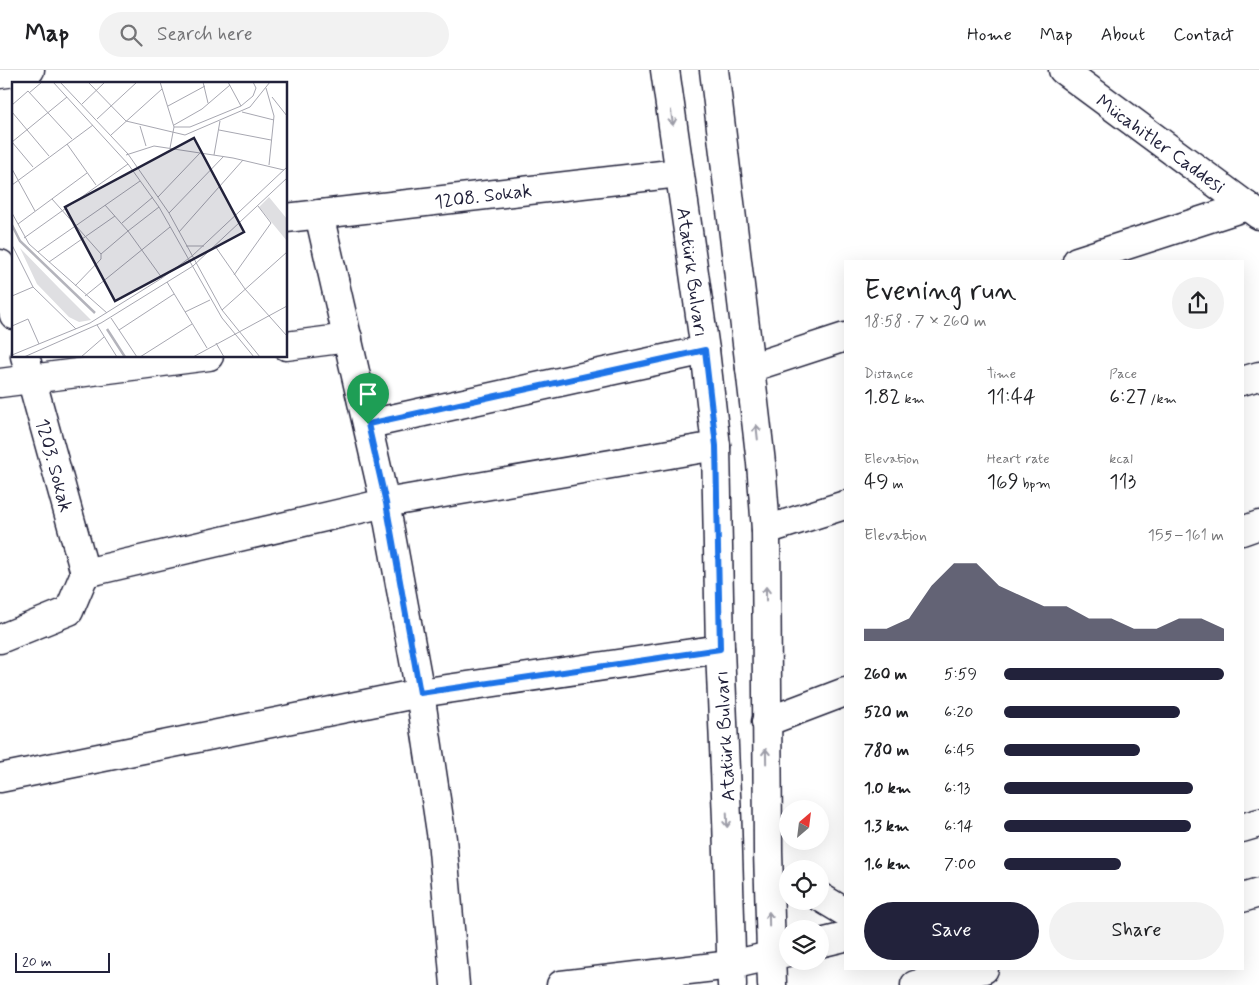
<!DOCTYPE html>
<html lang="en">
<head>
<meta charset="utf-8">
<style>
  body { margin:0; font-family:Mynerve,sans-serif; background:#f2f2f2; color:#202124; height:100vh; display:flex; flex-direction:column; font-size:19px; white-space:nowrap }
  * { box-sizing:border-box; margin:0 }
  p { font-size:16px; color:#757577 }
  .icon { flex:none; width:28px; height:28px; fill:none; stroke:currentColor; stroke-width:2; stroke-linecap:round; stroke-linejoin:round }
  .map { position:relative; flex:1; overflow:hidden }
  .drawer { position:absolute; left:844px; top:190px; width:400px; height:710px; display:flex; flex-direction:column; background:#fff; border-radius:0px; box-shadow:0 5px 20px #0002 }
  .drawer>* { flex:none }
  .needle { width:32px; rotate:28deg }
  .buttons { position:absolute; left:779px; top:730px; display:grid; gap:10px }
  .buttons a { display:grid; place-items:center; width:50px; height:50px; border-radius:50%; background:#fff; box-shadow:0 5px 20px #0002; font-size:25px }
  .scale { position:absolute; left:15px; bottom:12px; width:95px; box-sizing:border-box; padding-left:5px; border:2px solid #22223b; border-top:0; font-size:14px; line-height:18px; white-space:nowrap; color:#22223b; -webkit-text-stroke:4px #fff; paint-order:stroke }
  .pin { position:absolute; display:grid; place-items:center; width:42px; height:42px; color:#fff; margin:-51px -21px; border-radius:50% 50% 50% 0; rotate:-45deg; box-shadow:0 0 5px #0007 }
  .pin .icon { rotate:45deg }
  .round { display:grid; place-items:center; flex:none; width:52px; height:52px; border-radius:26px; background:#f2f2f2 }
  .summary { display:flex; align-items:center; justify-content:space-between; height:85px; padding:0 20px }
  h1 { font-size:28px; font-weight:600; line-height:38px }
  .metrics { display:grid; grid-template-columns:repeat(3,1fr); gap:8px; height:85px; padding:5px 20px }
  .metrics div { display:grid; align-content:center }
  .metrics b { font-size:21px; font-weight:600 }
  .metrics small { font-size:14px; font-weight:400 }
  .metrics p { font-size:14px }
  .chart { height:140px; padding:10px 20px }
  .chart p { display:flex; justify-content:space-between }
  .chart svg { width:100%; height:90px; margin-top:5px; fill:#22223b; opacity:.7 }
  .button { display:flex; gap:10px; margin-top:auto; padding:10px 20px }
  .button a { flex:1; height:58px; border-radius:30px; background:#22223b; color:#fff; font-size:20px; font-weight:600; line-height:58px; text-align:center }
  .button a+a { background:#f2f2f2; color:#202124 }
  ul { padding:0 20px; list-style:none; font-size:16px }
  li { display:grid; grid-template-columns:80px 60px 1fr; align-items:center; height:38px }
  li i { height:12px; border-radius:6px; background:#22223b }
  header { display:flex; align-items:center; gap:30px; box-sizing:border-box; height:70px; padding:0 25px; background:#fff; border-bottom:1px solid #e0e0e0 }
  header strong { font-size:24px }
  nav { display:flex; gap:28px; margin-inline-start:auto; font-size:18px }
  .search { width:350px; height:45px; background:#f2f2f2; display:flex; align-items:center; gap:12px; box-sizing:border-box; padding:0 18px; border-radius:28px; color:#757577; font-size:19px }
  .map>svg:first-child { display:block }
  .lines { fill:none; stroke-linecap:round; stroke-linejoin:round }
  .minor-casing { stroke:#22223b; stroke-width:31 }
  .tertiary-casing { stroke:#22223b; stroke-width:31 }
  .secondary-casing { stroke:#22223b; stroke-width:31 }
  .minor { stroke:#fff; stroke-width:28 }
  .tertiary { stroke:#fff; stroke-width:28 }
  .secondary { stroke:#fff; stroke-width:28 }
  .oneway { stroke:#9c9ca7 }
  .route-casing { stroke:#fff; stroke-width:10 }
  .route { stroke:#1a73e8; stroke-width:6 }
  .labels { text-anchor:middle; stroke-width:5; stroke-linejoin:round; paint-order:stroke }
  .street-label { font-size:19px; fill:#22223b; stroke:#fff }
  .inset-river { fill:none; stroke:#b4b4bc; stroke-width:2.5 }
  .inset-road { fill:none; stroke:#a7a7b1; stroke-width:1 }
  .view { fill:#22223b; fill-opacity:0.15; stroke:#22223b; stroke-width:2.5 }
  .inset-edge { fill:none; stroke:#22223b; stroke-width:2.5 }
</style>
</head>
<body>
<header>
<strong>Map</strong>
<div class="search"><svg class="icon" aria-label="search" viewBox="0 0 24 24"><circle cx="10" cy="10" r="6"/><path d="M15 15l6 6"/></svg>Search here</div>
<nav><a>Home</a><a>Map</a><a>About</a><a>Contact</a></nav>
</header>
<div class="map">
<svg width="1259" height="915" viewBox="0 0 1259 915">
  <rect width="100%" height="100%" fill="#fff"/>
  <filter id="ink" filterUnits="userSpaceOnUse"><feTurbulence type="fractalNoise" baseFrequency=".02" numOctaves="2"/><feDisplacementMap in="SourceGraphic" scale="10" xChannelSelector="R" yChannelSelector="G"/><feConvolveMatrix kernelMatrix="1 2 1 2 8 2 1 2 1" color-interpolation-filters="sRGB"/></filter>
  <g filter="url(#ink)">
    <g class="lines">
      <g class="minor-casing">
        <g id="minor">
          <path d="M0 4 30 0"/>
          <path d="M286 148 679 103"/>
          <path d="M1077 191 1247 136"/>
          <path d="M0 194 14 245"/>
          <path d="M286 276 348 268"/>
          <path d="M25 286 85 503"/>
          <path d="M750 298 845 267"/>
          <path d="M1242 311 1259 306"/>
          <path d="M0 313 209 286"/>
          <path d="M369 354 705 280"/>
          <path d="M766 460 845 435"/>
          <path d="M1242 461 1259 455"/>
          <path d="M85 503 385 433 319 144"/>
          <path d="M0 569 69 541 85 503"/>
          <path d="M766 652 845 622"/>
          <path d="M0 708 420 623 720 579"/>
          <path d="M455 915 442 769 420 623 385 433 716 376"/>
        </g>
      </g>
      <g class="tertiary-casing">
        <g id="tertiary">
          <path d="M1063 0 1259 145"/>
          <path d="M1242 758 1259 753"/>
          <path d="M1242 828 1259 823"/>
          <path d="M820 873 845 867"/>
          <path d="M561 915 731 895 788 882"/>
          <path d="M915 915 984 899"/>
        </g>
      </g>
      <g class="secondary-casing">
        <g id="secondary">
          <path d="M665 0 705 280 716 376 720 579 727 749 732 915"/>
          <path d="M714 0 750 298 761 393 766 460 768 782 772 915"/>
          <path d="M820 827 845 842"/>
        </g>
      </g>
      <use href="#minor" class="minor"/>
      <use href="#tertiary" class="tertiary"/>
      <use href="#secondary" class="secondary"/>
    </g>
    <defs><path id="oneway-shaft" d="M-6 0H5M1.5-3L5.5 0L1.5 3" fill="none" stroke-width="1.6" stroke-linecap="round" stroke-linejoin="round" transform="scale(1.25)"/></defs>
    <g class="oneway">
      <use href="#oneway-shaft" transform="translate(672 48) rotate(82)"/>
      <use href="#oneway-shaft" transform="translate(757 362) rotate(-96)"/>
      <use href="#oneway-shaft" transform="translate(766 524) rotate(-90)"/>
      <use href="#oneway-shaft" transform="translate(766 686) rotate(-91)"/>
      <use href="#oneway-shaft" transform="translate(727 750) rotate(88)"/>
      <use href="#oneway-shaft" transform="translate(769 849) rotate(-91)"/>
    </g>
  </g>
  <g class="lines" filter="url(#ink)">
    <g class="route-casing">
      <path id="route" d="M705 280 716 376 720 579 420 623 386 433 368 354Z"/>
    </g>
    <use href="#route" class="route"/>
  </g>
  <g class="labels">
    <g class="street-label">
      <text transform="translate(1161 73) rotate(36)" y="7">Mücahitler Caddesi</text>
      <text transform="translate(483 125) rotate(-7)" y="7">1208. Sokak</text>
      <text transform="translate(693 202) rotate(82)" y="7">Atatürk Bulvarı</text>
      <text transform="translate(55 395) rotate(75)" y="7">1203. Sokak</text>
      <text transform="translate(724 666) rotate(-93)" y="7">Atatürk Bulvarı</text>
    </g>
  </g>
  <g transform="translate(12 12)">
    <rect width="275" height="275" fill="#fff"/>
    <path d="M257 115 275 137V159L247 125ZM8 166 47 206 79 238 67 240 57 235 25 202Z" fill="#dfdfe2"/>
    <path class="inset-river" d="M0 143 8 159 83 231M95 247 113 275"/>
    <path class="inset-road" d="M41 0 116 82 147 125 210 236 242 275M48 0 116 72 157 131 210 228 248 275M76 0 114 39 173 53 238 25 258 0M148 0 162 45 158 66M191 0 196 21M216 0 229 24M254 6 262 34 257 83M17 11 30 0M260 15 275 34M70 22 93 0M0 23 16 9 60 57M156 24 193 4M0 30 37 74M230 30 262 38M85 37 125 0M162 43 190 27 218 3M128 44 134 64M162 45H178L229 24 241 14 244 6 241 0M207 48 259 58M99 53 150 7M0 60 55 15M0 60 21 85M55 62 84 103M114 73 142 64 221 76 272 88M202 73 208 39M0 87 23 129M0 103 81 43M146 115 188 71M40 117 89 172M147 125 116 149 150 196M0 131 17 162 95 231M157 131 212 74M110 141 141 115M6 142 75 91M167 150 231 78M12 156 116 82M0 163 21 205 64 247M174 164H192M203 164 233 207 275 254M26 170 128 99M37 180 103 134M222 193 259 141 246 124M155 200 195 266M63 204 89 177V172L116 149 93 123M0 214 21 205M73 214 158 145M210 228 275 170M173 230 198 218M99 236 125 275M85 243 105 275M0 244 16 237 27 262M107 248 162 212M204 261 212 275M0 273 78 241 150 196 180 174 275 85M12 275 89 241 181 184 275 96M69 275 92 255M128 275 180 242M181 275 275 224"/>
    <path class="view" d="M182 56 232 150 103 219 53 125Z"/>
    <rect width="275" height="275" class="inset-edge"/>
  </g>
</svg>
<div class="buttons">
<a><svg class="needle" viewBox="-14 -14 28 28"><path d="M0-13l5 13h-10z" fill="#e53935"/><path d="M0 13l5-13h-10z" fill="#757577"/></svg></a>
<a><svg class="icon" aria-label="locate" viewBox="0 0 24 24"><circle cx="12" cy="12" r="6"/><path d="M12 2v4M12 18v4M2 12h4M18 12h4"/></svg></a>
<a><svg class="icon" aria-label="layers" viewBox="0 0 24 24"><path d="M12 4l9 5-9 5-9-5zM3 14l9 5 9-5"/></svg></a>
</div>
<div class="scale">20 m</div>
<div class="pin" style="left:368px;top:354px;background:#1e9e55"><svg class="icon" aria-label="arrive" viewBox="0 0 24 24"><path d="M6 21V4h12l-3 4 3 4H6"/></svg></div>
<section class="drawer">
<div class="summary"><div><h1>Evening run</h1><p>18:58 · 7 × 260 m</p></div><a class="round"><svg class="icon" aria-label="share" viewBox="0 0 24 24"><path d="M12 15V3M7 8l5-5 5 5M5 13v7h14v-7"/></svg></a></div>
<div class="metrics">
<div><p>Distance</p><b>1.82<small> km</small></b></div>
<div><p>Time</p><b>11:44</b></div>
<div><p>Pace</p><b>6:27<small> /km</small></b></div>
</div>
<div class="metrics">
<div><p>Elevation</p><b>49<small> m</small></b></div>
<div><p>Heart rate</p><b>169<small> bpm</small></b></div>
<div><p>kcal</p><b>113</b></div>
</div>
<div class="chart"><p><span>Elevation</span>155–161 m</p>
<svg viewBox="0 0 160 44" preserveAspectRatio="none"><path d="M0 44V38L10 38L20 33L30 17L40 6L50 6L60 17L70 22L80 27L90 27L100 33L110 33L120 38L130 38L140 33L150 33L160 38V44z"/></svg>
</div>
<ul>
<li><b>260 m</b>5:59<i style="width:100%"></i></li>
<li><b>520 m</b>6:20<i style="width:80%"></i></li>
<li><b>780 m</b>6:45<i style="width:62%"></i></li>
<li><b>1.0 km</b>6:13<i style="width:86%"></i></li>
<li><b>1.3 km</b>6:14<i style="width:85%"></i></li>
<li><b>1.6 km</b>7:00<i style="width:53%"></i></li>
</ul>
<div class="button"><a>Save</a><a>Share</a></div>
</section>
</div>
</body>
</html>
